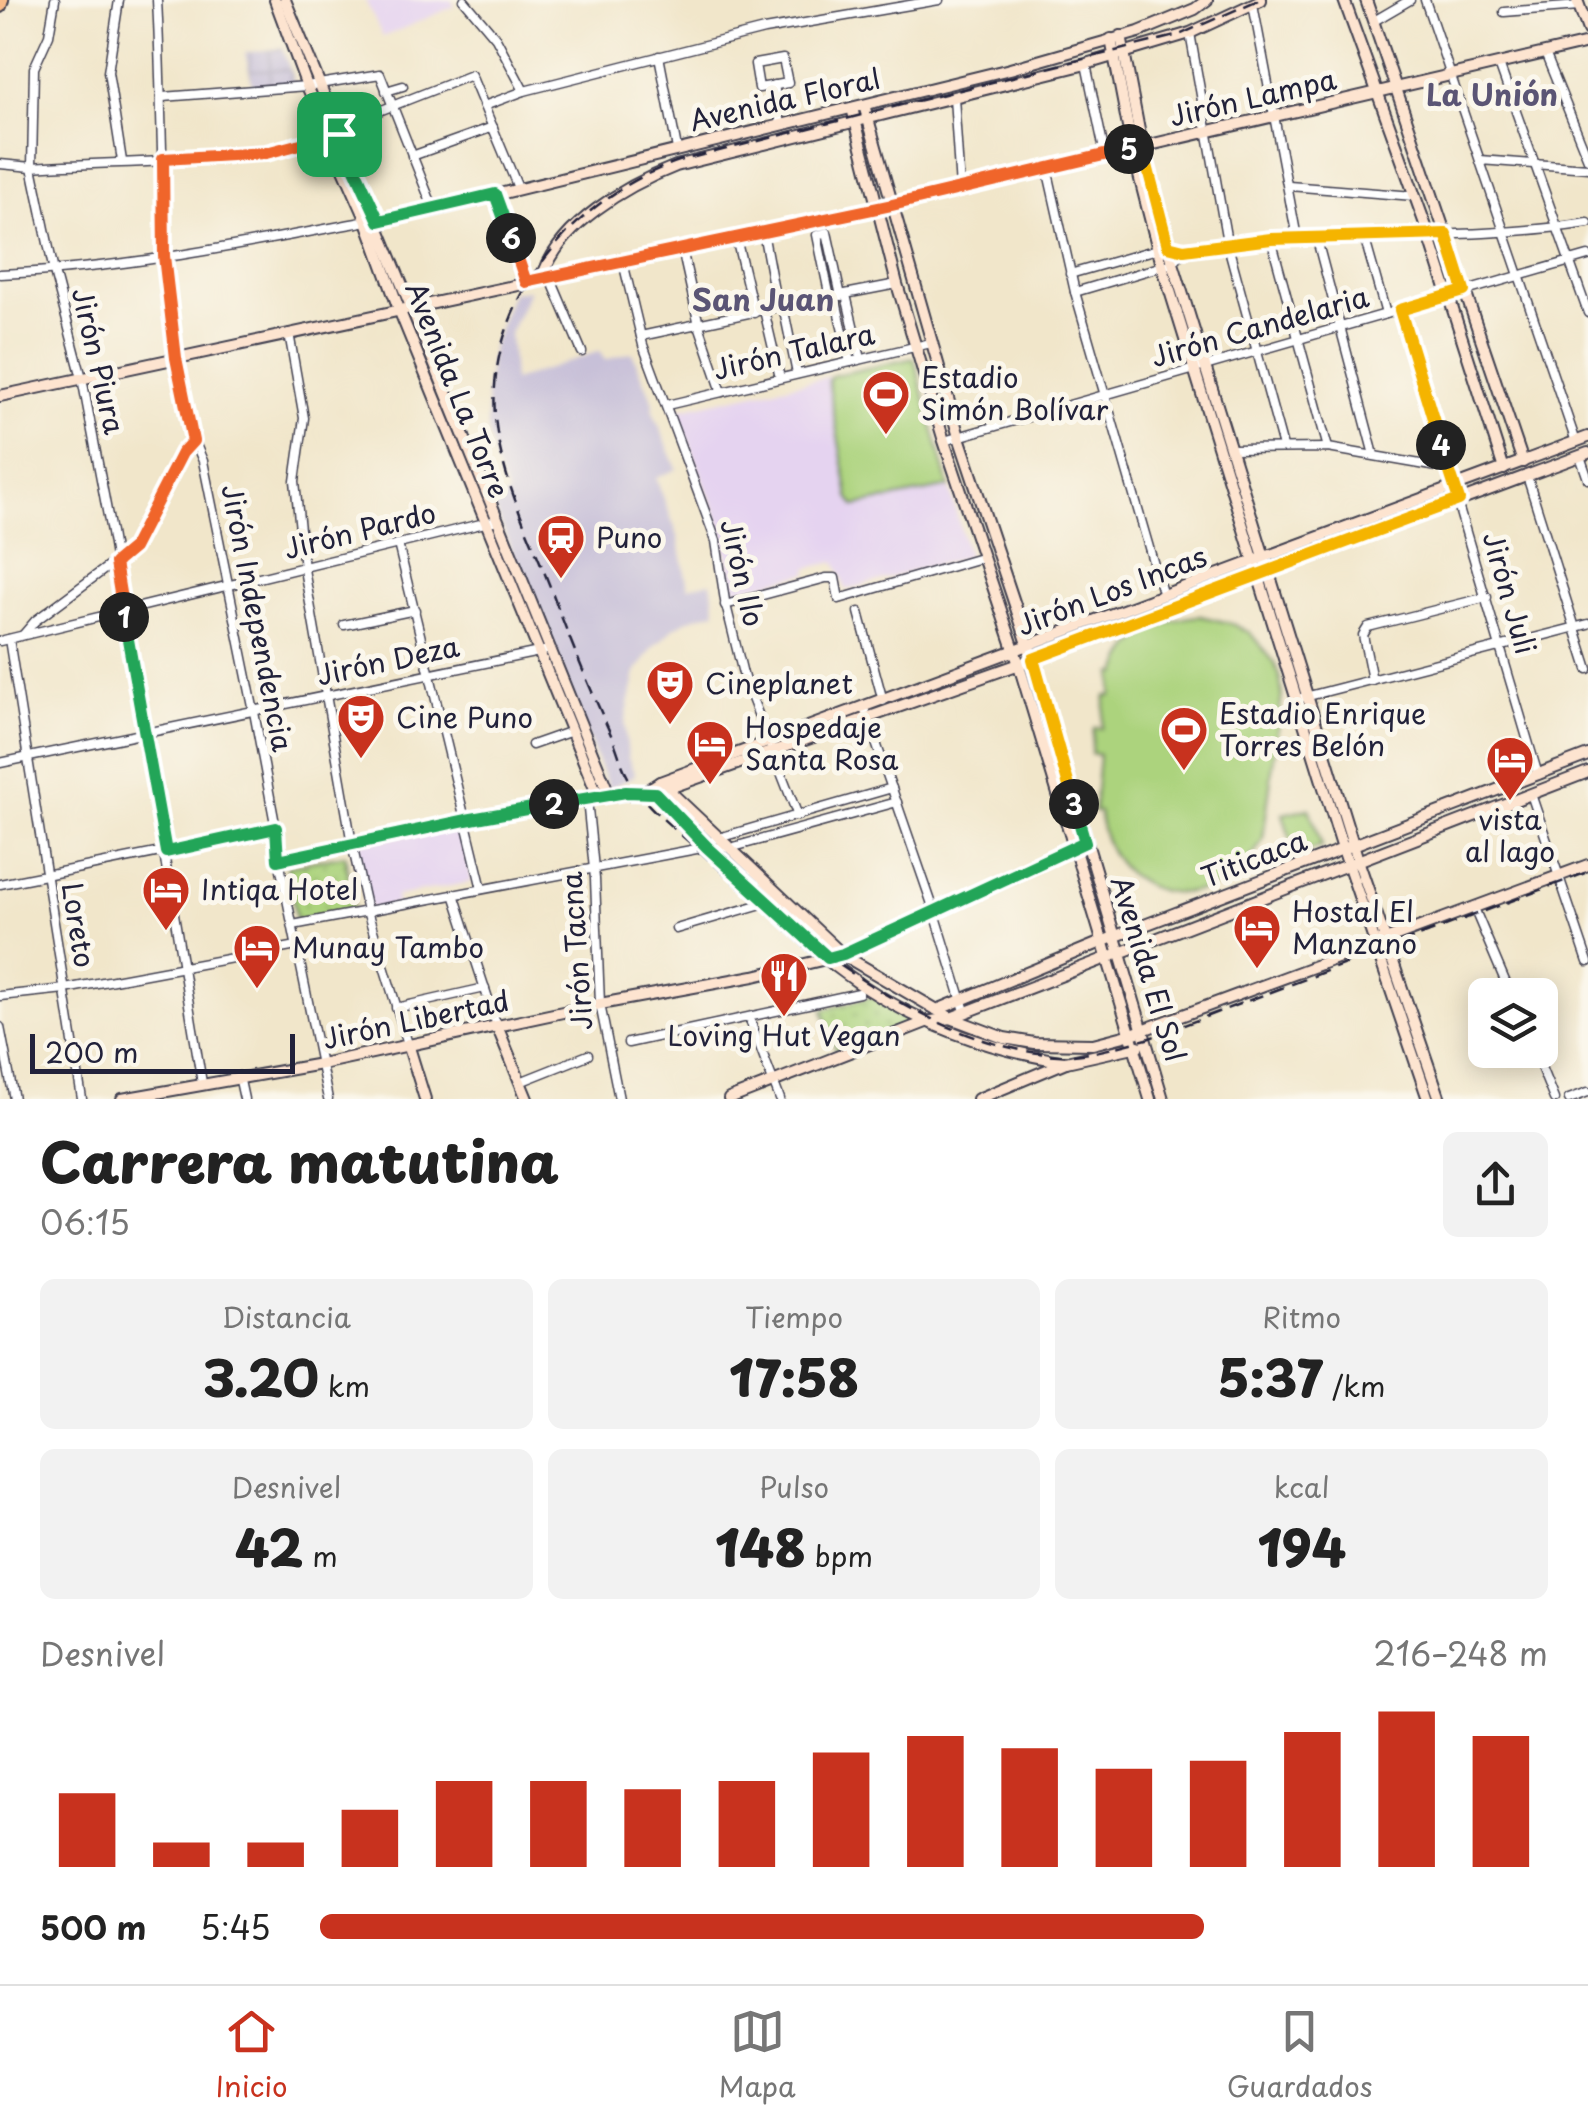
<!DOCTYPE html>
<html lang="es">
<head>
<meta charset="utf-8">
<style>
  body { margin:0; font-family:"Playpen Sans",sans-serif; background:#f2f2f2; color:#222; height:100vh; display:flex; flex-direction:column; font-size:38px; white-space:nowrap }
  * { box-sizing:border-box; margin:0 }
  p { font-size:32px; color:#767676 }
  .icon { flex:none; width:55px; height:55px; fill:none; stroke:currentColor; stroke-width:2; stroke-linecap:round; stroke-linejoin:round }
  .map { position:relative; height:1099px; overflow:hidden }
  .side { display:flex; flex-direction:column; background:#fff; flex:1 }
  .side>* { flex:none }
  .tools { position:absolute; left:1468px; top:978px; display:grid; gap:20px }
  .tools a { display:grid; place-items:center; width:90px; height:90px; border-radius:15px; background:#fff; box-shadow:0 5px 25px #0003; font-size:50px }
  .scale { position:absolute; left:30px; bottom:25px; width:265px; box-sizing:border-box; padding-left:10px; border:5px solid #22223b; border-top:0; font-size:28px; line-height:35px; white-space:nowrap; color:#22223b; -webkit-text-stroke:8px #fbf7ec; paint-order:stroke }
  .pin { position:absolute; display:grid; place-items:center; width:85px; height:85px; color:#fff; margin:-42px; border-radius:20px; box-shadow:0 5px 15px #0006 }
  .km { position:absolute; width:50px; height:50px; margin:-25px; border-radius:50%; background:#222; color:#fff; font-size:28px; line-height:50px; text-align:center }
  .round { display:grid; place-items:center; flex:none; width:105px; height:105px; border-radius:15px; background:#f2f2f2 }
  .head { display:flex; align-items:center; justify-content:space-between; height:170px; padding:0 40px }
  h1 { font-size:55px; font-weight:800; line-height:75px }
  .figures { display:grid; grid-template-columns:repeat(3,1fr); gap:15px; height:170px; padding:10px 40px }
  .figures div { display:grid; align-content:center; border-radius:15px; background:#f2f2f2; text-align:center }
  .figures b { font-size:50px; font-weight:800 }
  .figures small { font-size:28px; font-weight:400 }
  .figures p { font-size:28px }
  .chart { height:280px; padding:20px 40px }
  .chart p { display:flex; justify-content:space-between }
  .chart svg { width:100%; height:180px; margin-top:10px; stroke:#c8321e; stroke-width:6 }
  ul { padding:0 40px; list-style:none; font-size:32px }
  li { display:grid; grid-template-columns:160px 120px 1fr; align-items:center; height:75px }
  li i { height:25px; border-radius:12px; background:#c8321e }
  .tabs { display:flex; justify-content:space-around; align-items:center; height:140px; border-top:2px solid #e0e0e0; background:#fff; font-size:28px; color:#767676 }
  .tabs a { display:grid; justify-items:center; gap:5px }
  .tabs .on { color:#c8321e }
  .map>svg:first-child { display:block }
  .built { fill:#e5d3f0 }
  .industrial { fill:url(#industrial-grid) }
  .railway { fill:#c7c0d8 }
  .grass { fill:#acd37d; stroke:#677a5c; stroke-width:2.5 }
  .park { fill:url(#park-dots); stroke:#677a5c; stroke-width:2.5 }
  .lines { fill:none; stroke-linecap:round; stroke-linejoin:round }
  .street-casing { stroke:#413f50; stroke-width:11 }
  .secondary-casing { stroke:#413f50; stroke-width:14 }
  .highway-casing { stroke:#413f50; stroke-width:16 }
  .street { stroke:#fff; stroke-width:8 }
  .secondary { stroke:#fde4d0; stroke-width:10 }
  .highway { stroke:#f9bc89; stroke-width:12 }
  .rail { stroke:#22223b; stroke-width:2.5; stroke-dasharray:15 8; stroke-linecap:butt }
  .split-1-casing { stroke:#fff; stroke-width:20 }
  .split-2-casing { stroke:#fff; stroke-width:20 }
  .split-3-casing { stroke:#fff; stroke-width:20 }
  .split-4-casing { stroke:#fff; stroke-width:20 }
  .split-5-casing { stroke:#fff; stroke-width:20 }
  .split-6-casing { stroke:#fff; stroke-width:20 }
  .split-7-casing { stroke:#fff; stroke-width:20 }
  .split-1 { stroke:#f0652b; stroke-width:12 }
  .split-2 { stroke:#22a559; stroke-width:12 }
  .split-3 { stroke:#22a559; stroke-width:12 }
  .split-4 { stroke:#f5b400; stroke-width:12 }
  .split-5 { stroke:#f5b400; stroke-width:12 }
  .split-6 { stroke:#f0652b; stroke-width:12 }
  .split-7 { stroke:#22a559; stroke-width:12 }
  .labels { text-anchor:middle; stroke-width:10; stroke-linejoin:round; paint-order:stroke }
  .street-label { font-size:28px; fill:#22223b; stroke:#fbf7ec }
  .poi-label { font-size:28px; fill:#22223b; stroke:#fbf7ec; text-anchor:start }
  .neighbourhood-label { font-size:30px; font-weight:bold; fill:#5b5575; stroke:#fbf7ec }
</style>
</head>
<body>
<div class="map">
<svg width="1588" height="1099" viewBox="0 0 1588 1099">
  <defs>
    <pattern id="industrial-grid" width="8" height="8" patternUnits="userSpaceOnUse" patternTransform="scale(2.5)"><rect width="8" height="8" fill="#c7c0d8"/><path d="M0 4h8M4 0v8" fill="none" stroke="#aba5ba"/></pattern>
    <pattern id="park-dots" width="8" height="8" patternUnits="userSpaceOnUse" patternTransform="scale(2.5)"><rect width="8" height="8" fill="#acd37d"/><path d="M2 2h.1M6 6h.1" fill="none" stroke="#94b56d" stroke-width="1.8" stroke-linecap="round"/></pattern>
  </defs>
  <rect width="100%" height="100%" fill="#fbf7ec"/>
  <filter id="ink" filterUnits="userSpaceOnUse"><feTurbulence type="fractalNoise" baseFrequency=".01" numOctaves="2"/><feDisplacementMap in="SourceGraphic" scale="20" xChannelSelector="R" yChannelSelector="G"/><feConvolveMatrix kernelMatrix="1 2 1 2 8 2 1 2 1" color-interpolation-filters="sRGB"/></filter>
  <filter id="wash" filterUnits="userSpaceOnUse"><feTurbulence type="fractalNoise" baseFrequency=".0048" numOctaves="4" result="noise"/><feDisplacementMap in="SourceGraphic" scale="40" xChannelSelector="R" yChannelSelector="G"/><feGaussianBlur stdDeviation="2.25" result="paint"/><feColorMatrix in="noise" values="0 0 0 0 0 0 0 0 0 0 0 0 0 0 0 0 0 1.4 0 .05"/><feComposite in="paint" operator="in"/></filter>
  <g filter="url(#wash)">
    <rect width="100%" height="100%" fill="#f1e6ca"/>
    <g class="built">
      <path d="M365 0H451L455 6 383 37Z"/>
      <path d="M914 358 968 556 846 590 836 562 808 568V573L734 590 722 530 677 410Z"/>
      <path d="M461 826 472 882 396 896 397 904 370 909 357 843Z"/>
    </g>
    <path class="industrial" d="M282 48 295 84 253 87 245 53Z"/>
    <path class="railway" d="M529 290 510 332 513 381 600 351 605 360 632 352 654 403 653 411 677 469 656 478 678 536 688 587 711 582 716 611 689 619 674 628 653 648 636 673 625 723 628 758 635 775 609 789 493 504 508 495 496 467 487 429 486 389 492 346 512 292Z"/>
    <g class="grass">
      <path d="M914 358 949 487 855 506 849 497 828 381 831 376Z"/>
      <path d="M1200 616 1234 624 1250 633 1274 662 1280 679 1282 694 1263 839C1221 921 1109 907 1099 812H1094L1099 755 1091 753 1094 728H1102L1106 696H1112L1114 673 1118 674C1129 636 1162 619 1200 616Z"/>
      <path d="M1309 808 1322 846 1295 855 1283 814Z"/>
    </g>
    <g class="park">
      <path d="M345 855 354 910 296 920 287 866Z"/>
      <path d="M874 996 923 1021 836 1051 823 1010Z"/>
    </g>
  </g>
  <g filter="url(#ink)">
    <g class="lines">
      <g class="street-casing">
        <g id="street">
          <path d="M55 0 49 35 34 68 32 167 54 272 82 378 110 527 202 1083"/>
          <path d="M119 0 108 72 122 161"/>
          <path d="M157 0C163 109 160 219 173 328 178 372 184 421 203 461L254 712 276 829 279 860 328 1099"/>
          <path d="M464 0 496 38 524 91"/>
          <path d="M1425 0 1576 442"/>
          <path d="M1253 4 1297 238"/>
          <path d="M1504 12 1579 6"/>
          <path d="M1374 21 1410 0"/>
          <path d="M1190 33 1227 242 1283 447"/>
          <path d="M1545 53 1588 159"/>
          <path d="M659 56 677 149"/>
          <path d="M783 59 788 83 759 88 755 64Z"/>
          <path d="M1086 64 1105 155"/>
          <path d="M1499 64 1588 313"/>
          <path d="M774 85 781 124"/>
          <path d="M386 91 403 86"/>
          <path d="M163 97 307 86 380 74 434 210"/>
          <path d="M954 97 960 189"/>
          <path d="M484 106 524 91 764 30 939 0"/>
          <path d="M336 128 471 75 518 188"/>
          <path d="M412 156 493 127"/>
          <path d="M1480 160 1588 168"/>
          <path d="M0 164 32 167C133 160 237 166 334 135"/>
          <path d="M1047 168 1075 292 1163 596"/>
          <path d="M1289 186 1414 196"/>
          <path d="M763 232 777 307 783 306 797 374"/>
          <path d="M1316 236 1374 455"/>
          <path d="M1364 236 1386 314"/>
          <path d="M736 238 754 313"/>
          <path d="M1271 239 1328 448"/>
          <path d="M682 249 699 325 722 392"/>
          <path d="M623 262 643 345 716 541 725 601 744 678 798 816"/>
          <path d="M0 274C123 269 246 244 367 221"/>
          <path d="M1070 274 1168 246C1199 254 1242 240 1274 238 1379 233 1484 239 1588 223"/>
          <path d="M550 277 582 352"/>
          <path d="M1075 292 1173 263 1184 250"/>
          <path d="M846 295 861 359"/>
          <path d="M835 297 850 362"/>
          <path d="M830 298 817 235 827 232 841 296"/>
          <path d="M783 306 897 284"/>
          <path d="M764 310 780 378"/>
          <path d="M1400 310 1538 775"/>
          <path d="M289 333 304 418 295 481 304 569 352 844 367 911 408 1044"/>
          <path d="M641 336 777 307"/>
          <path d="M667 405 931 343"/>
          <path d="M944 441 1588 256"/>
          <path d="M1230 449 1328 448 1449 469"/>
          <path d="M1580 456 1588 479"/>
          <path d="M1527 476 1588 669"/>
          <path d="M398 544 482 889"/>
          <path d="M725 605 826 578H835L839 599 977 559"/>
          <path d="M859 612 883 701"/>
          <path d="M344 625 415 610"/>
          <path d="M23 635 35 621 133 548 183 453 193 441"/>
          <path d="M9 639 82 1099"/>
          <path d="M0 641 497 520"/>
          <path d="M1372 680 1363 635 1368 627 1487 597"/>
          <path d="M1297 699 1588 624"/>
          <path d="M864 708 935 913 965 1011"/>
          <path d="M532 745 572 731"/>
          <path d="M0 763 544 651"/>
          <path d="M1531 794 1588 962"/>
          <path d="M587 799 595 879 600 1004 619 1099"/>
          <path d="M715 839 892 788"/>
          <path d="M279 860 466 820 598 796"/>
          <path d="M0 884 276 829"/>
          <path d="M454 894 497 1026"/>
          <path d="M1474 908 1511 995"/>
          <path d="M293 925 707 847 730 848 897 802"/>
          <path d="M676 929 782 898"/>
          <path d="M843 955 1085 843"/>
          <path d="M0 996 65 989 297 946"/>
          <path d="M396 1008 485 988"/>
          <path d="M751 1023 780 1099"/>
          <path d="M0 1027 14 1099"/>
          <path d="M628 1043 859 993"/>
          <path d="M1534 1050 1554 1099"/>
          <path d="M239 1076 244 1099"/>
          <path d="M520 1082 588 1055"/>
          <path d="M1569 1099 1588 1092"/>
        </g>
      </g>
      <g class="secondary-casing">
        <g id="secondary">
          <path d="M275 0 307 86 367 221 400 312 598 796 649 792"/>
          <path d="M285 0C395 264 501 529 609 794"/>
          <path d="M1344 0 1429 235 1504 469"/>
          <path d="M1366 0 1523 462"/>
          <path d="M1577 0 1588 30"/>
          <path d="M1121 36 1142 146 1173 263 1358 860 1440 1099"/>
          <path d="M1111 39 1132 148 1162 265 1343 849 1428 1099"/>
          <path d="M864 105 959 437 1029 647 1163 1099"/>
          <path d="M852 108 897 284 944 441 1015 652 1150 1099"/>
          <path d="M495 194 526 282"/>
          <path d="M367 221 434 210 1010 69 1139 32 1195 9 1207 0"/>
          <path d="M542 279C557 225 627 185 676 166L1086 64 1190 33 1261 0"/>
          <path d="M0 396 892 205 1588 43"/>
          <path d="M660 782 843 955 951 1018 1004 1038 1034 1043 1093 1044 1132 1034 1588 865"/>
          <path d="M652 788C670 818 712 851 738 875 770 905 801 938 834 965 902 1018 982 1049 1066 1062"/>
          <path d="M646 791 660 782 1588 437"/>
          <path d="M655 793 1045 655 1588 453"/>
          <path d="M937 1010 1116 936 1588 755"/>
          <path d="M497 1026 527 1099"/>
          <path d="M408 1044 425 1099"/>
          <path d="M122 1099 321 1064 600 1004 754 976 843 955"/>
          <path d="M729 1099 926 1022 951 1018 1588 772"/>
          <path d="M978 1099 1066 1062 1138 1046"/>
        </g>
      </g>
      <g class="highway-casing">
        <path id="highway" d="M0 6 2 0"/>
      </g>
      <use href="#street" class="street"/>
      <use href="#secondary" class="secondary"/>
      <use href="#highway" class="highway"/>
      <path class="rail" d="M1258 0 1179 35 679 161C568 199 478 313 497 433 506 491 534 543 554 597 571 644 591 690 612 737 618 750 621 766 629 779 645 807 673 827 697 849 789 933 928 1047 1058 1055 1087 1057 1119 1046 1147 1039L1588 872"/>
    </g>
  </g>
  <g class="lines" filter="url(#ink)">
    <g class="split-1-casing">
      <path id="split-1" d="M124 617 115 563 133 548 182 453 193 441 176 358 164 256 163 159 266 153 339 134"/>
    </g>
    <g class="split-2-casing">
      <path id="split-2" d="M124 617 166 852 276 828 278 860 466 820 554 804"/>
    </g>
    <g class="split-3-casing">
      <path id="split-3" d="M554 804 626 792 655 793 707 847 828 958 843 954 1085 842 1074 804"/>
    </g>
    <g class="split-4-casing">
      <path id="split-4" d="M1074 804 1033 659 1459 500 1441 445"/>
    </g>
    <g class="split-5-casing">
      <path id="split-5" d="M1129 149 1142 146 1168 246 1184 250 1271 239 1446 234 1464 291 1400 310 1441 445"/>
    </g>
    <g class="split-6-casing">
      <path id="split-6" d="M511 238 526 282 892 205 1129 149"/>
    </g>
    <g class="split-7-casing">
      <path id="split-7" d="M339 134 379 221 495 194 511 238"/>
    </g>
    <use href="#split-1" class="split-1"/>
    <use href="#split-2" class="split-2"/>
    <use href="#split-3" class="split-3"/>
    <use href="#split-4" class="split-4"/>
    <use href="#split-5" class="split-5"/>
    <use href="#split-6" class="split-6"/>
    <use href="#split-7" class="split-7"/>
  </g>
  <defs>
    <g id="stadium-pin" transform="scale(2.5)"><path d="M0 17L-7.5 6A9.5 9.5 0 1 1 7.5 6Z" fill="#c8321e" stroke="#fbf7ec"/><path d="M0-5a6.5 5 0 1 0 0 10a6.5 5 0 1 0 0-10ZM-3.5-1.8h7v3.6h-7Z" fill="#fff"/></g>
    <g id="station-pin" transform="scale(2.5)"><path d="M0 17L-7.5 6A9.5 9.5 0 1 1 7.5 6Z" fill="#c8321e" stroke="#fbf7ec"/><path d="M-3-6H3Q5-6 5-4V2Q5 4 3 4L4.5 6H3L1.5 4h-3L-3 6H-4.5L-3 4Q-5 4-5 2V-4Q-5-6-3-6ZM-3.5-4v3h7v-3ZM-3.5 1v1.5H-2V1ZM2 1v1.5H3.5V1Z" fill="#fff"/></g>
    <g id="theatre-pin" transform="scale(2.5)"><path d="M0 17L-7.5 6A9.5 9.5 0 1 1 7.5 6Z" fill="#c8321e" stroke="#fbf7ec"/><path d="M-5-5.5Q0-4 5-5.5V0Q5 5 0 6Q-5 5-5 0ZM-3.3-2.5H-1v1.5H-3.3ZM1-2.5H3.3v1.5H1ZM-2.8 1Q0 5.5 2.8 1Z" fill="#fff"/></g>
    <g id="hotel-pin" transform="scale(2.5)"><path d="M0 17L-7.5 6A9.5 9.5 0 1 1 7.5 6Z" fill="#c8321e" stroke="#fbf7ec"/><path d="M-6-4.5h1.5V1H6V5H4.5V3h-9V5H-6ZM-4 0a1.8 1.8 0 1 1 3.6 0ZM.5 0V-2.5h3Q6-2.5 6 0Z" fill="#fff"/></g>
    <g id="restaurant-pin" transform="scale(2.5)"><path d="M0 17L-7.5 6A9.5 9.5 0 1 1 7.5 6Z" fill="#c8321e" stroke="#fbf7ec"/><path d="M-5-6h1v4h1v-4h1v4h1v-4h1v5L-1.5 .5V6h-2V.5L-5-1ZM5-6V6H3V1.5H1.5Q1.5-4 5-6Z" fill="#fff"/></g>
  </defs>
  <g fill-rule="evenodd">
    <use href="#stadium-pin" x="886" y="394"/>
    <use href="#station-pin" x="561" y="538"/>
    <use href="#theatre-pin" x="670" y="684"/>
    <use href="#theatre-pin" x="361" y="718"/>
    <use href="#stadium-pin" x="1184" y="730"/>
    <use href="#hotel-pin" x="710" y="744"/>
    <use href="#hotel-pin" x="1510" y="760"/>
    <use href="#hotel-pin" x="166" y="890"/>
    <use href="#hotel-pin" x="1257" y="928"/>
    <use href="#hotel-pin" x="257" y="948"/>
    <use href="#restaurant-pin" x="784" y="976"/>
  </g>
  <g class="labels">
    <g class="street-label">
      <text transform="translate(1253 98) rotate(-13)" y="10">Jirón Lampa</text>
      <text transform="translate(785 100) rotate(-13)" y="10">Avenida Floral</text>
      <text transform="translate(1260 327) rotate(-16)" y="10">Jirón Candelaria</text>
      <text transform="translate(794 352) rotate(-13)" y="10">Jirón Talara</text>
      <text transform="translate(98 361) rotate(77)" y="10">Jirón Piura</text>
      <text transform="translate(457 390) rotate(68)" y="10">Avenida La Torre</text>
      <text transform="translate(360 531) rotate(-14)" y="10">Jirón Pardo</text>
      <text transform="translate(742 573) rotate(77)" y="10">Jirón Ilo</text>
      <text transform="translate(1112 591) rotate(-21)" y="10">Jirón Los Incas</text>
      <text transform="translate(1509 593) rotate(74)" y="10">Jirón Juli</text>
      <text transform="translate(257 618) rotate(79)" y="10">Jirón Independencia</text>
      <text transform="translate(388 661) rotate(-12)" y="10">Jirón Deza</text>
      <text transform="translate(1254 859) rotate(-21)" y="10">Titicaca</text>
      <text transform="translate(78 925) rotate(81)" y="10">Loreto</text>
      <text transform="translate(577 951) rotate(-94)" y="10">Jirón Tacna</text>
      <text transform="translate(1148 969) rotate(73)" y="10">Avenida El Sol</text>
      <text transform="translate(416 1020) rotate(-12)" y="10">Jirón Libertad</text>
    </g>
    <g class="poi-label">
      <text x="921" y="388">Estadio<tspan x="921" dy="32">Simón Bolívar</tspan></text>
      <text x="596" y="548">Puno</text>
      <text x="705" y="694">Cineplanet</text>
      <text x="1219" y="724">Estadio Enrique<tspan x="1219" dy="32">Torres Belón</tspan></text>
      <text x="396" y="728">Cine Puno</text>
      <text x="745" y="738">Hospedaje<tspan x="745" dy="32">Santa Rosa</tspan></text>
      <text x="1510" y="830" text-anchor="middle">vista<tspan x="1510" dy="32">al lago</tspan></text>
      <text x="201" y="900">Intiqa Hotel</text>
      <text x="1292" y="922">Hostal El<tspan x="1292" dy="32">Manzano</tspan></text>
      <text x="292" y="958">Munay Tambo</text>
      <text x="784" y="1046" text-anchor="middle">Loving Hut Vegan</text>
    </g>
    <g class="neighbourhood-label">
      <text x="1492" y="106">La Unión</text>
      <text x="763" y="311">San Juan</text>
    </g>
  </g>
</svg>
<div class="tools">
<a><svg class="icon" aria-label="layers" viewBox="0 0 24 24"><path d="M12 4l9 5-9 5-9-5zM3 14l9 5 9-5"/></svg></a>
</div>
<div class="scale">200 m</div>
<div class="pin" style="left:339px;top:134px;background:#1e9e55"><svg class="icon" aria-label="arrive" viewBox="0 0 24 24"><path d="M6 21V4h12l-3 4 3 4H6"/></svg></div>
<b class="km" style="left:124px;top:617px">1</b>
<b class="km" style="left:554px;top:804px">2</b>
<b class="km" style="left:1074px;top:804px">3</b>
<b class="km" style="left:1441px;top:445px">4</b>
<b class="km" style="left:1129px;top:149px">5</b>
<b class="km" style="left:511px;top:238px">6</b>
</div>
<section class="side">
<div class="head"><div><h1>Carrera matutina</h1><p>06:15</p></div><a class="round"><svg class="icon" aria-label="share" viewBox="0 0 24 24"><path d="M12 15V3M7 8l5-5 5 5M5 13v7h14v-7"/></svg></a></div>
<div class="figures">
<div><p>Distancia</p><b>3.20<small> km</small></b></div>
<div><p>Tiempo</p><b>17:58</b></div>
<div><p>Ritmo</p><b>5:37<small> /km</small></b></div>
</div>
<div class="figures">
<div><p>Desnivel</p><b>42<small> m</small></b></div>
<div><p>Pulso</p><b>148<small> bpm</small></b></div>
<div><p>kcal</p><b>194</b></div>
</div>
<div class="chart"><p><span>Desnivel</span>216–248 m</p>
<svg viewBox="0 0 160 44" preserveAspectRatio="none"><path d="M5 44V26M15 44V38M25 44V38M35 44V30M45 44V23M55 44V23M65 44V25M75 44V23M85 44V16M95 44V12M105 44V15M115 44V20M125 44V18M135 44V11M145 44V6M155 44V12"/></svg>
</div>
<ul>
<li><b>500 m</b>5:45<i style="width:72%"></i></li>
</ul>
</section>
<nav class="tabs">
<a class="on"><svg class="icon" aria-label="home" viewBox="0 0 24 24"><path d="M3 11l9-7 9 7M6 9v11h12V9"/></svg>Inicio</a>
<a><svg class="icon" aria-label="map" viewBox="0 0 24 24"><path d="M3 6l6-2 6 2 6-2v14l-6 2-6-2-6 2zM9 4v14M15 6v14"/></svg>Mapa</a>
<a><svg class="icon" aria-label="saved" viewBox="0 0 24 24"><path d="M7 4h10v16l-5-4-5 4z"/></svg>Guardados</a>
</nav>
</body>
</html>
